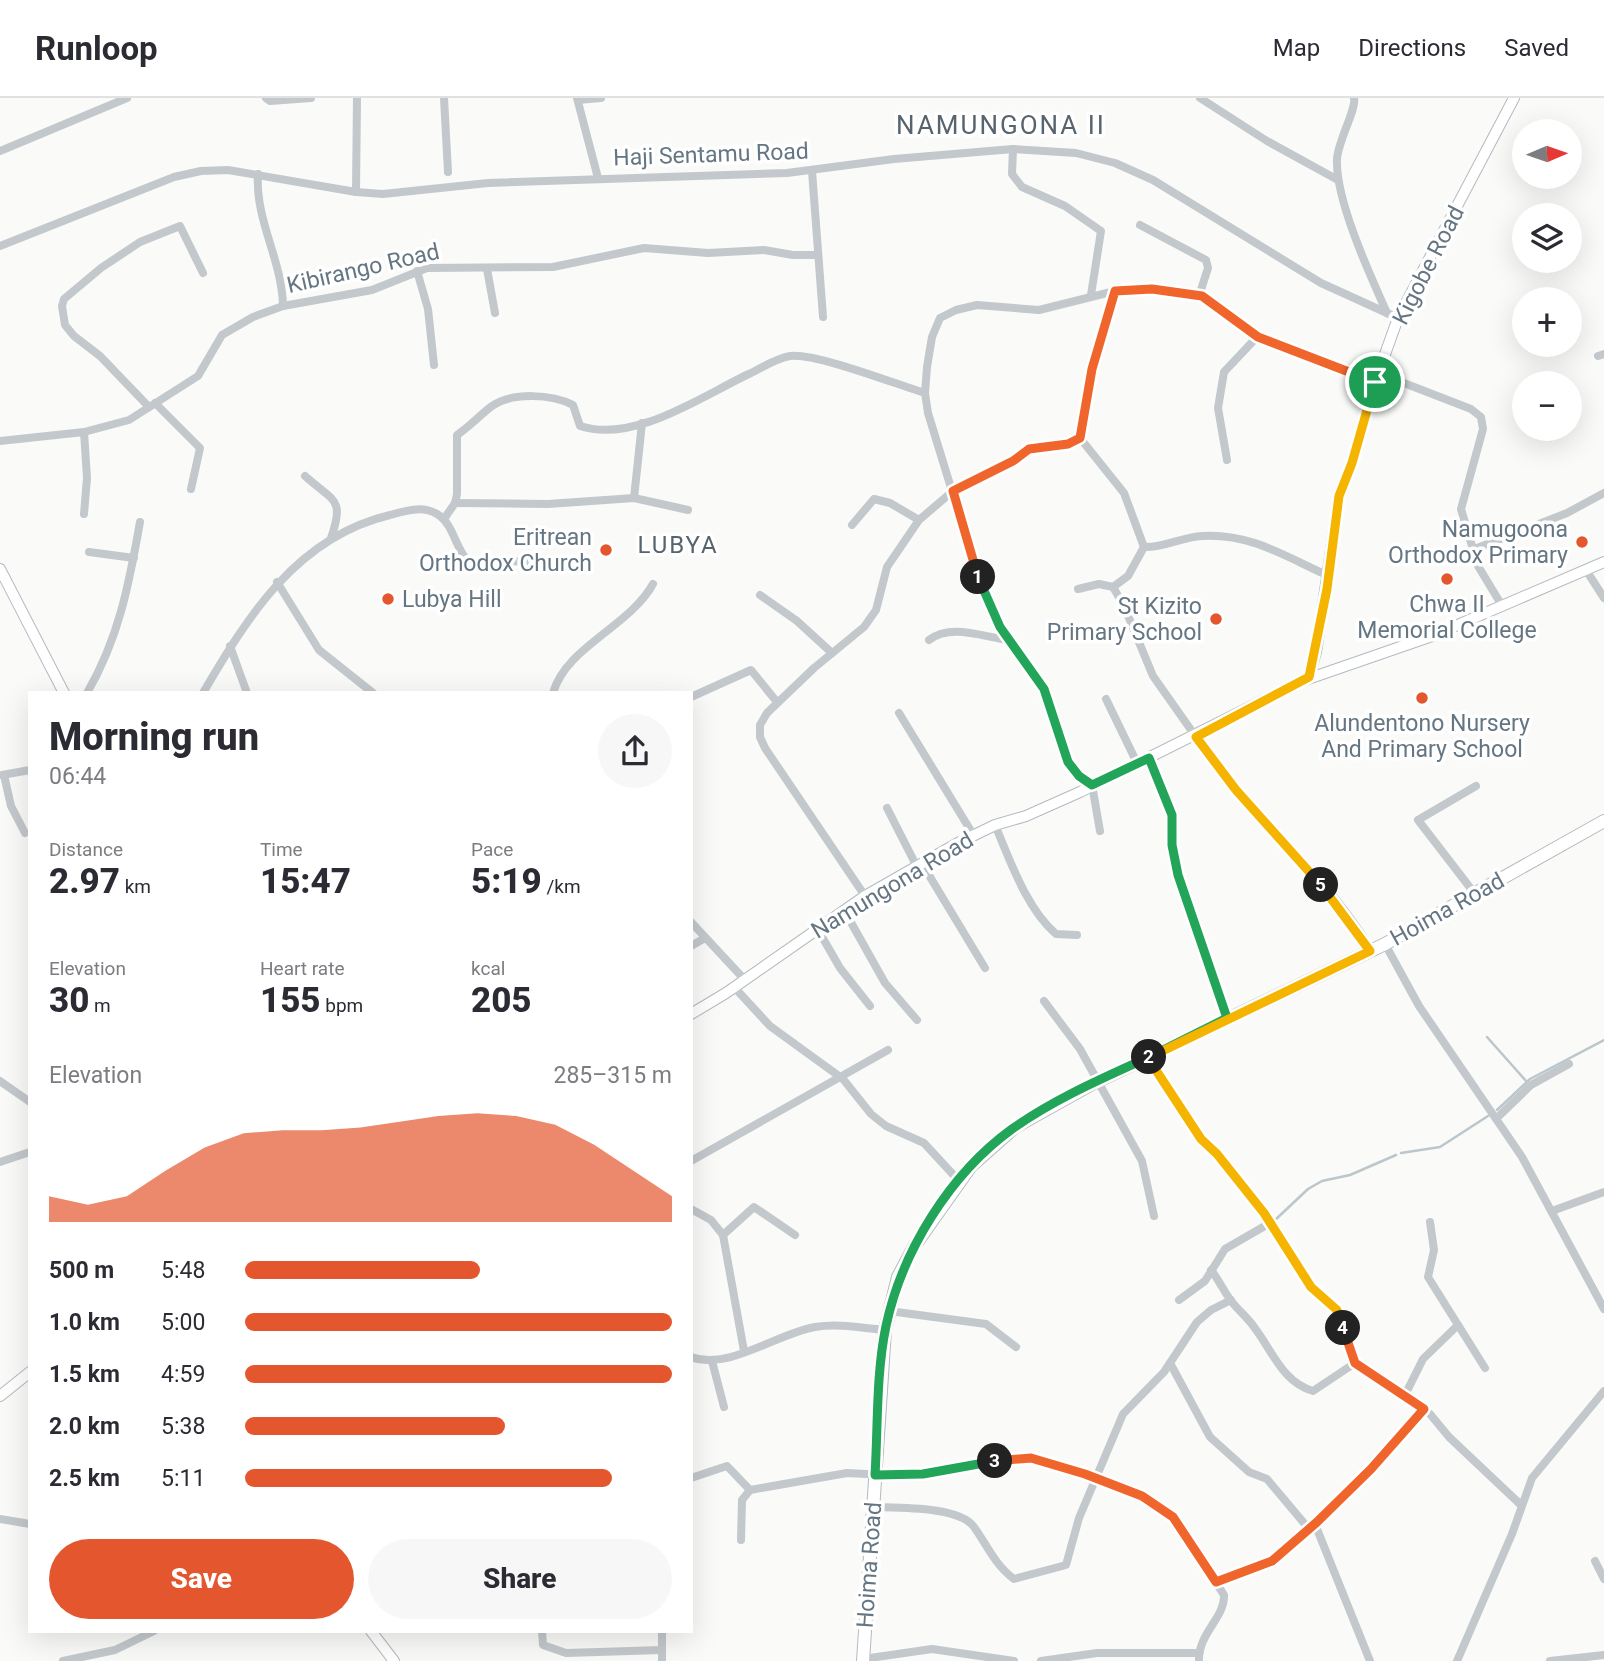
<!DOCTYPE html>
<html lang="en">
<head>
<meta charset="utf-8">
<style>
  body { margin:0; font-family:Roboto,sans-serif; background:#f7f7f7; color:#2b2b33; height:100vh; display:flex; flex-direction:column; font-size:26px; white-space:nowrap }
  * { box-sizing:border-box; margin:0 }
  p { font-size:23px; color:#7c7c81 }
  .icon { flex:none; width:38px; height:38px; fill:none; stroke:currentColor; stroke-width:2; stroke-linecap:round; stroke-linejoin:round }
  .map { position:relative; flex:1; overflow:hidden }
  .details { position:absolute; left:28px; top:593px; width:665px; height:942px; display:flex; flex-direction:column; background:#fff; border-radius:0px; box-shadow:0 7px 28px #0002 }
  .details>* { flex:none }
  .needle { width:46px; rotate:88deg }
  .controls { position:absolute; left:1512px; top:21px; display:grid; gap:14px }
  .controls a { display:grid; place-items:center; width:70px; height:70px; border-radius:50%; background:#fff; box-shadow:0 7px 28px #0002; font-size:35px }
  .pin { position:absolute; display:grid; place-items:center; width:60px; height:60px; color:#fff; margin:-30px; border:4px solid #fff; border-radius:50%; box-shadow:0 2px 7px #0007 }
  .km { position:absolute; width:35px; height:35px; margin:-18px; border-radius:50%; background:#222; color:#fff; font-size:19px; line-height:35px; text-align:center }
  .round { display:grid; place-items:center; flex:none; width:74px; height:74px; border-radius:37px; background:#f7f7f7 }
  .headline { display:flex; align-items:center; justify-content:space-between; height:119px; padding:0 21px }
  h1 { font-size:38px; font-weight:800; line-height:52px }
  .stats { display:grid; grid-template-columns:repeat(3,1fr); gap:10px; height:119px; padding:7px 21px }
  .stats div { display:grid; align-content:center }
  .stats b { font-size:35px; font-weight:800 }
  .stats small { font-size:19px; font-weight:400 }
  .stats p { font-size:19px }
  .chart { height:196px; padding:14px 21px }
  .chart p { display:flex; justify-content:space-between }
  .chart svg { width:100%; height:126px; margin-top:7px; fill:#e4572e; opacity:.7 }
  .button { display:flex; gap:14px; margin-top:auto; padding:14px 21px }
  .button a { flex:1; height:80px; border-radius:42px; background:#e4572e; color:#fff; font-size:28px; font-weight:800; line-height:80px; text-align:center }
  .button a+a { background:#f7f7f7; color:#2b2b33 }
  ul { padding:0 21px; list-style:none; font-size:23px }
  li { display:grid; grid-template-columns:112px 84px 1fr; align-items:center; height:52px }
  li i { height:18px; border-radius:9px; background:#e4572e }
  header { display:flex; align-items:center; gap:42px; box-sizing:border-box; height:98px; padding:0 35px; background:#fff; border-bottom:2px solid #e1e1e2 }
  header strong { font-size:33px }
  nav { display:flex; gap:38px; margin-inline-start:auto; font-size:24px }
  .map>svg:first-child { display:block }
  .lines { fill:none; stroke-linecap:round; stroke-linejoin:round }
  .stream { stroke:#bbc7cb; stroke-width:2.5 }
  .secondary-casing { stroke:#b3babf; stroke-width:12 }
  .primary-casing { stroke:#b5babe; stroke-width:14 }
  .street { stroke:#c3c8cc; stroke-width:8 }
  .secondary { stroke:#fff; stroke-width:10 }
  .primary { stroke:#fff; stroke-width:12 }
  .split-1-casing { stroke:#fff; stroke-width:14 }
  .split-2-casing { stroke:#fff; stroke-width:14 }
  .split-3-casing { stroke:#fff; stroke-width:14 }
  .split-4-casing { stroke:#fff; stroke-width:14 }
  .split-5-casing { stroke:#fff; stroke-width:14 }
  .split-6-casing { stroke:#fff; stroke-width:14 }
  .split-1 { stroke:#f0652b; stroke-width:9 }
  .split-2 { stroke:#22a559; stroke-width:9 }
  .split-3 { stroke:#22a559; stroke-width:9 }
  .split-4 { stroke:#f0652b; stroke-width:9 }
  .split-5 { stroke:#f5b400; stroke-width:9 }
  .split-6 { stroke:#f5b400; stroke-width:9 }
  .poi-dot { fill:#e4572e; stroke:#fff; stroke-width:2.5 }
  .labels { text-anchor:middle; stroke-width:7; stroke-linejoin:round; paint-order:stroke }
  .street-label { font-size:23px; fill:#657683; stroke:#fff }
  .poi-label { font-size:23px; fill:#657683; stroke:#fff; text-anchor:end }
  .neighbourhood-label { font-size:24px; letter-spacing:2px; fill:#57646e; stroke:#fff }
  .quarter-label { font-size:26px; letter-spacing:2px; fill:#57646e; stroke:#fff }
</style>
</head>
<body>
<header>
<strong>Runloop</strong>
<nav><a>Map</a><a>Directions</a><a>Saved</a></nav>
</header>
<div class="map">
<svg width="1604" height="1563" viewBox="0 0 1604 1563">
  <rect width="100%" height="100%" fill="#fafaf8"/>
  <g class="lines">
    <g class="stream">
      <path d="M1487 939 1526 983"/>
      <path d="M1497 1012 1530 981 1604 942"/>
      <path d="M1401 1055 1440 1049 1488 1018"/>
      <path d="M1274 1123 1308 1091 1322 1083 1350 1077 1396 1057"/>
    </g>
    <g class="secondary-casing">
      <g id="secondary">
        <path d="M0 471 64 595"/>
        <path d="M1305 582 1309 579 1316 554 1339 398 1352 365 1375 284 1398 220 1514 0"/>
        <path d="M1196 639C1247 715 1322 774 1370 853"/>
        <path d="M691 916 726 895 865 798 956 746 995 727 1026 718 1080 694 1302 583 1432 538 1604 464"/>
        <path d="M0 1298 30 1274"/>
        <path d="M371 1533 394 1563"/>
      </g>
    </g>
    <g class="primary-casing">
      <path id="primary" d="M863 1563 885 1232 898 1179 915 1147 971 1068 1015 1029 1092 986 1385 846 1604 723"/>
    </g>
    <g class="street">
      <path d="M266 0 270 3 311 0"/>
      <path d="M444 0 448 74"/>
      <path d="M577 0 598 80"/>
      <path d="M1200 0 1267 43 1338 82"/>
      <path d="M1354 0C1357 10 1338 43 1337 61 1335 101 1370 177 1387 215"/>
      <path d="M578 2 601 0"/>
      <path d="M1013 51 1012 76 1022 89 1065 108 1101 133 1091 197"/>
      <path d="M0 53 127 0"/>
      <path d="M812 73 823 219"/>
      <path d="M258 76C255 123 282 161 283 208"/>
      <path d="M356 94 357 0"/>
      <path d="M1140 127 1206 162 1208 170 1199 198"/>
      <path d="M0 148 174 79 201 73 228 72 356 94 383 96 488 85 787 75 894 61 1013 51 1076 55 1115 65 1153 82 1321 185 1398 220"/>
      <path d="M487 171 495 215"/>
      <path d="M417 173 428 211 434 267"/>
      <path d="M1598 258 1604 256"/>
      <path d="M1378 275 1471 311 1481 319 1483 331 1461 411 1478 468 1501 506"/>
      <path d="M155 305 200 350 191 391"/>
      <path d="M149 309 100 258 74 238 65 227 62 208 64 201 101 170 140 144 180 128 203 175"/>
      <path d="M1080 340 1124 395 1144 449C1163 450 1182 439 1202 438 1251 435 1286 459 1329 478"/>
      <path d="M0 343 84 334 129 322 198 278 222 237 253 219 283 208 372 192 427 170 553 169 644 150 708 155 764 152 793 157H818"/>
      <path d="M1227 362 1218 310 1224 274 1257 239"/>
      <path d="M305 378C334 404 345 400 331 440"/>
      <path d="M634 400 642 325"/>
      <path d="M455 405 548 406 634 400 688 412"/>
      <path d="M84 416 87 380 84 334"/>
      <path d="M444 421 455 405 457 396V337C470 328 480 317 492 308 512 294 552 296 573 307L580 328C635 346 703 297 751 275 763 269 777 260 790 258 817 255 895 286 925 295"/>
      <path d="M852 427 874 401 890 405 919 422"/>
      <path d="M1472 452 1567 415 1604 395"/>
      <path d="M89 454 134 460"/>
      <path d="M1586 472 1604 500"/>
      <path d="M277 484 319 552 373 595"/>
      <path d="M1113 489 1128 478 1144 449"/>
      <path d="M1078 491 1099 486 1113 489 1124 508 1153 578 1196 639"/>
      <path d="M760 497 797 523 832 555"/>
      <path d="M929 542C951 525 983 539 1009 542"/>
      <path d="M230 548 247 595"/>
      <path d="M87 595C119 540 129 486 140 424"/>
      <path d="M203 595C248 518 297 439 390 417 405 413 422 407 437 416 454 426 455 451 469 464L535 463"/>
      <path d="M553 595C566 549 629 529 653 486"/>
      <path d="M691 599 751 572 777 604"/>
      <path d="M1106 601 1137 665"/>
      <path d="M899 615 974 738"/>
      <path d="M1149 660 1172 717V742L1178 777 1227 920"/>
      <path d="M2 677 30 672"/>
      <path d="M4 677 11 708 25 735"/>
      <path d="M887 710 916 767"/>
      <path d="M995 727C1010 762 1026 810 1056 836L1077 837"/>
      <path d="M1100 733 1092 687 1079 678 1068 664 1044 591 1000 529 979 481 928 315 925 295 927 269 932 239 940 220 956 212 977 207 1039 212 1115 193 1135 191 1177 193 1208 201 1257 239 1375 284"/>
      <path d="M921 764 985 870"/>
      <path d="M1475 796 1418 722 1476 688"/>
      <path d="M865 798 765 650 760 639V627L767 615 814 570 864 529 876 512 887 469 919 422 953 393 1012 363 1025 353 1073 345 1080 340 1092 271 1115 193"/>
      <path d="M844 812 885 885 917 922"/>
      <path d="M691 824 744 881"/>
      <path d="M817 830 840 870 870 908"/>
      <path d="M1385 846 1419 908 1522 1059 1604 1211"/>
      <path d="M691 848 705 840"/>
      <path d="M734 889 770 928 843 981 871 1016 886 1028 924 1045 959 1083"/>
      <path d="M1044 903 1080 951 1142 1063 1154 1118"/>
      <path d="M1148 960 1201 1041 1217 1056 1270 1125 1225 1151 1205 1183 1179 1202"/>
      <path d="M0 983 30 1004"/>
      <path d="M1497 1020 1531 987 1569 966"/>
      <path d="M691 1063 888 952"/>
      <path d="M0 1064 30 1054"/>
      <path d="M691 1111 711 1122 723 1137 744 1253"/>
      <path d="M1552 1113 1604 1094"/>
      <path d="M1430 1124 1434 1152 1428 1179 1485 1270"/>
      <path d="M1270 1125 1311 1189 1337 1212 1355 1265 1430 1316 1449 1339 1521 1407"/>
      <path d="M723 1137 754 1109 795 1137"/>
      <path d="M1211 1172C1219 1182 1224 1194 1232 1204 1239 1213 1248 1220 1254 1229 1272 1252 1282 1284 1313 1293L1355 1265"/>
      <path d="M889 1213 986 1226 1016 1249"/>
      <path d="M691 1259C728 1273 778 1235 815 1229 838 1225 862 1230 885 1232"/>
      <path d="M712 1263 724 1309"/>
      <path d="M1170 1265 1210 1339 1249 1374 1267 1381 1309 1431"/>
      <path d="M1405 1297 1423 1261 1458 1227"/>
      <path d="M691 1380 727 1368 750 1392"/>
      <path d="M873 1409C897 1410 959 1408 974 1429 987 1447 995 1467 1014 1481L1066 1467 1079 1420 1123 1316 1164 1274 1197 1224 1211 1212 1231 1202"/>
      <path d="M0 1421 30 1426"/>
      <path d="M1315 1426 1370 1563"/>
      <path d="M741 1442 742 1402 750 1392 847 1375 906 1378 1031 1360 1085 1376 1153 1405 1176 1423 1224 1497C1225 1520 1198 1535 1199 1563"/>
      <path d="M1595 1463 1604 1481"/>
      <path d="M1216 1484 1272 1463 1317 1424 1371 1371 1424 1311"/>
      <path d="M542 1533 543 1547 566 1555 662 1552"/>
      <path d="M662 1533V1563"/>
      <path d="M863 1561 932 1551 1014 1563"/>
      <path d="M63 1563 115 1552 154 1533"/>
      <path d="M1041 1563 1097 1555H1199"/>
      <path d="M1457 1563 1512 1436 1532 1380 1604 1293"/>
      <path d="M1550 1563 1604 1557"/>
    </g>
    <use href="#secondary" class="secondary"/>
    <use href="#primary" class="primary"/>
  </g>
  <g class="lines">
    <g class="split-1-casing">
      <path id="split-1" d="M978 479 953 393 1013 363 1029 351 1068 346 1080 340 1092 271 1115 193 1152 191 1202 198 1258 239 1375 284"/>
    </g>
    <g class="split-2-casing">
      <path id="split-2" d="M978 479 1000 529 1044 591 1068 664 1079 678 1092 687 1149 660 1172 717V747L1178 777 1227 920 1149 959"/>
    </g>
    <g class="split-3-casing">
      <path id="split-3" d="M995 1363 923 1376 875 1377C878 1328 876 1276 886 1228 902 1153 950 1076 1012 1031 1054 1001 1103 980 1149 959"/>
    </g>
    <g class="split-4-casing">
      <path id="split-4" d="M995 1363 1031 1360 1085 1376 1142 1398 1173 1419 1216 1484 1272 1463 1317 1424 1371 1371 1424 1311 1355 1265 1343 1230"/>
    </g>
    <g class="split-5-casing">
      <path id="split-5" d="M1321 787 1370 853 1148 960 1201 1041 1217 1056 1264 1115 1311 1189 1337 1212 1343 1230"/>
    </g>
    <g class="split-6-casing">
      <path id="split-6" d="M1321 787 1236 692 1196 639 1309 579 1327 491 1339 398 1352 365 1375 284"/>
    </g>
    <use href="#split-1" class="split-1"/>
    <use href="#split-2" class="split-2"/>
    <use href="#split-3" class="split-3"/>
    <use href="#split-4" class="split-4"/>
    <use href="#split-5" class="split-5"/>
    <use href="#split-6" class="split-6"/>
  </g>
  <g class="poi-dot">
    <circle cx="1582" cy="444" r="7"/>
    <circle cx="606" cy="452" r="7"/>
    <circle cx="1447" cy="481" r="7"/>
    <circle cx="388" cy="501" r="7"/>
    <circle cx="1216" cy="521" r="7"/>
    <circle cx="1422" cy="600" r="7"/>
  </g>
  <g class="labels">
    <g class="street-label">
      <text transform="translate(711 56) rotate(-2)" y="8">Haji Sentamu Road</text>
      <text transform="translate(1428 167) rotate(-63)" y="8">Kigobe Road</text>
      <text transform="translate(363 170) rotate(-13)" y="8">Kibirango Road</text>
      <text transform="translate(892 787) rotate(-31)" y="8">Namungona Road</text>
      <text transform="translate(1447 811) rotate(-29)" y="8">Hoima Road</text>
      <text transform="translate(869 1467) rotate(-86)" y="8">Hoima Road</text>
    </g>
    <g class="poi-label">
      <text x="1568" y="439">Namugoona<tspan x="1568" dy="26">Orthodox Primary</tspan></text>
      <text x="592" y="447">Eritrean<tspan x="592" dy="26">Orthodox Church</tspan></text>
      <text x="402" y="509" text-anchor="start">Lubya Hill</text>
      <text x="1447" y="514" text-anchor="middle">Chwa II<tspan x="1447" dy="26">Memorial College</tspan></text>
      <text x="1202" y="516">St Kizito<tspan x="1202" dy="26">Primary School</tspan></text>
      <text x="1422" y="633" text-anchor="middle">Alundentono Nursery<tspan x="1422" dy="26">And Primary School</tspan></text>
    </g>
    <g class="neighbourhood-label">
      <text x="678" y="455">LUBYA</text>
    </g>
    <g class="quarter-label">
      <text x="1001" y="36">NAMUNGONA II</text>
    </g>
  </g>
</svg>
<div class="controls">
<a><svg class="needle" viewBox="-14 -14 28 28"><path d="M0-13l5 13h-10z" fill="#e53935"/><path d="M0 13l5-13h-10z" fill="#7c7c81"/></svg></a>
<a><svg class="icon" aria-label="layers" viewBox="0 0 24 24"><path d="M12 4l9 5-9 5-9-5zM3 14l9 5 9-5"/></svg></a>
<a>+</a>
<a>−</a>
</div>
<div class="pin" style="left:1375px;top:284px;background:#1e9e55"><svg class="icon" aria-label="arrive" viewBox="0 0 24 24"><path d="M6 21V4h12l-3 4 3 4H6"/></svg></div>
<b class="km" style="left:978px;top:479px">1</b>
<b class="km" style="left:1149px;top:959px">2</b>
<b class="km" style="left:995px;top:1363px">3</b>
<b class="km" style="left:1343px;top:1230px">4</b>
<b class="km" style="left:1321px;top:787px">5</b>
<section class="details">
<div class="headline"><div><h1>Morning run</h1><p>06:44</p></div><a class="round"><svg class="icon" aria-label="share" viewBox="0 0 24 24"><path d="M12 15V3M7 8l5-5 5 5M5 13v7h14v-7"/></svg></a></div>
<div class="stats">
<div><p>Distance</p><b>2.97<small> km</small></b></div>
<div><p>Time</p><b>15:47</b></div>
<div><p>Pace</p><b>5:19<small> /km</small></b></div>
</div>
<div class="stats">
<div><p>Elevation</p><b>30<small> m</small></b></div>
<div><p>Heart rate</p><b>155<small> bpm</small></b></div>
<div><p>kcal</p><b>205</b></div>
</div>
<div class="chart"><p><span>Elevation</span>285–315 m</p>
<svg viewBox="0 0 160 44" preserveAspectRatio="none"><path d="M0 44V35L10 38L20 35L30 26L40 18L50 13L60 12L70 12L80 11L90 9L100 7L110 6L120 7L130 10L140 17L150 26L160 35V44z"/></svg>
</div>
<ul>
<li><b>500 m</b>5:48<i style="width:55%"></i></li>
<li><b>1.0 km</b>5:00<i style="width:100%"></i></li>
<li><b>1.5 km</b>4:59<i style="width:100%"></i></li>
<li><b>2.0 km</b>5:38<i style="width:61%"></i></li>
<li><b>2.5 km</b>5:11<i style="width:86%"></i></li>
</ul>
<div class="button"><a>Save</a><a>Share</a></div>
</section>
</div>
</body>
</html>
